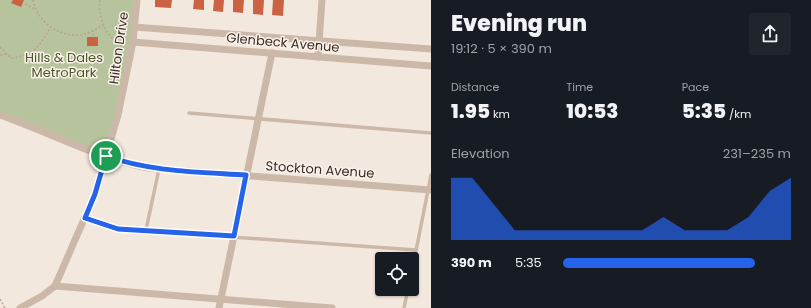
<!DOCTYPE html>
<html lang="en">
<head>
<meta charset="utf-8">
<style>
  body { margin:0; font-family:Poppins,sans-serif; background:#20242c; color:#f1f3f6; height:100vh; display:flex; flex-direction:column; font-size:15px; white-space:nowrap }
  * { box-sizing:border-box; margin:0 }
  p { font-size:13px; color:#9ea1a6 }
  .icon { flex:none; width:22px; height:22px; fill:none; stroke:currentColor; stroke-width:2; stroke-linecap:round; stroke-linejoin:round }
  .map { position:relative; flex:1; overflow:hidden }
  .panel { display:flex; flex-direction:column; background:#171b24; width:380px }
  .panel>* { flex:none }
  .buttons { position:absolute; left:375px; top:252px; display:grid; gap:8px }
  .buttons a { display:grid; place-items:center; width:44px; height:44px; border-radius:4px; background:#171b24; box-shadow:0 1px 3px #0004; font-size:20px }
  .pin { position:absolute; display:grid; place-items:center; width:34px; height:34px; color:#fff; margin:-17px; border:2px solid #fff; border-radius:50%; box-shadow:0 1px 4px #0007 }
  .round { display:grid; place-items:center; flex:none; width:42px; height:42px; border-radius:4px; background:#20242c }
  .overview { display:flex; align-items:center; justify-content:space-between; height:68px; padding:0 20px }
  h1 { font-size:22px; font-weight:800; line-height:30px }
  .figures { display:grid; grid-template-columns:repeat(3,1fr); gap:6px; height:68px; padding:4px 20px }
  .figures div { display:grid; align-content:center }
  .figures b { font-size:20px; font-weight:800 }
  .figures small { font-size:11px; font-weight:400 }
  .figures p { font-size:11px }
  .chart { height:112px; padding:8px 20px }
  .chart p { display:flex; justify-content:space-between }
  .chart svg { width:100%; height:72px; margin-top:4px; fill:#2563eb; opacity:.7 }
  ul { padding:0 20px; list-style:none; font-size:13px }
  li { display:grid; grid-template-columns:64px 48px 1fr; align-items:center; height:30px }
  li i { height:10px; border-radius:5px; background:#2563eb }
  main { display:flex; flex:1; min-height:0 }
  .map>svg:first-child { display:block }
  .green { fill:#b7c39c }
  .building { fill:#cb6243 }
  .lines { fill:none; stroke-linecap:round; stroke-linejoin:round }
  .path { stroke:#b8a292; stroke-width:1.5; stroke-dasharray:2 2; stroke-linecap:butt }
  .lane { stroke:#ccb8a8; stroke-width:3.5 }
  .street { stroke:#ccb8a8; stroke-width:7 }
  .route-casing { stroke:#fff; stroke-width:8 }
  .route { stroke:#2563eb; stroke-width:5 }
  .labels { text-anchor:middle; stroke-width:3; stroke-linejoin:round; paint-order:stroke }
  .street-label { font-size:13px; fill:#392d28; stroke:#fbf2e9 }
  .park-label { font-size:13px; fill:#48582b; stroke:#fbf2e9 }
</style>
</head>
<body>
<main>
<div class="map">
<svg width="431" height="308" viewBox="0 0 431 308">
  <rect width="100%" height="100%" fill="#f3e8dd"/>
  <path class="green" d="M0 0H137L133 42 106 157 0 115Z"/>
  <g class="building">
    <path d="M13 0H24L21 7 11 3Z"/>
    <path d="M155 0H172L171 8 155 7Z"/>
    <path d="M194 0H204V10L193 9Z"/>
    <path d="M214 0H224L223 12 213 11Z"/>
    <path d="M233 0H244L243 13 233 12Z"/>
    <path d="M253 0H264L263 15 253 14Z"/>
    <path d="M273 0H284L283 16 272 15Z"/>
    <rect x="87" y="37" width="11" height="9"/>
  </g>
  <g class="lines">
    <g class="path">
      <path d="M33 0C37 21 58 37 80 35 88 34 96 29 103 25"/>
      <path d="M100 0C97 19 108 39 124 48"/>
      <path d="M25 4 35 9"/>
      <path d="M93 30V38"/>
      <path d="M0 47 11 58C35 55 39 46 51 27"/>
      <path d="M0 55 6 54"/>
      <path d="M0 299 5 308"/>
    </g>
    <g class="lane">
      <path d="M189 113 431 133"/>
      <path d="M85 218 118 229 416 250"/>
      <path d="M146 230 159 169"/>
      <path d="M412 271 431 175"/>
      <path d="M404 308 408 289"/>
    </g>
    <g class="street">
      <path d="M134 27 431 49"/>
      <path d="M133 42 431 66"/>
      <path d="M318 57 322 0"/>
      <path d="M0 115C49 132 96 158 148 168L431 190"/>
      <path d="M55 286 332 308"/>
      <path d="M20 308 42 296 55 286 95 194 118 115 133 42 137 0"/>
      <path d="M219 308 272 53"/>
    </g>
  </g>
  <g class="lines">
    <g class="route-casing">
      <path id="route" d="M106 156C151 172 199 172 246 175L234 236 118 229 85 218 95 194Z"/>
    </g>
    <use href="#route" class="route"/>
  </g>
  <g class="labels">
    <g class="street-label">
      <text transform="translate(283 42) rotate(5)" y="5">Glenbeck Avenue</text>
      <text transform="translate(118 48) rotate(-82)" y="5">Hilton Drive</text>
      <text transform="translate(320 169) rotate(4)" y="5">Stockton Avenue</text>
    </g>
    <g class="park-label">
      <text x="64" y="62">Hills &amp; Dales<tspan x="64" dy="15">MetroPark</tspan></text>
    </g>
  </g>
</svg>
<div class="buttons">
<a><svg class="icon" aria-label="locate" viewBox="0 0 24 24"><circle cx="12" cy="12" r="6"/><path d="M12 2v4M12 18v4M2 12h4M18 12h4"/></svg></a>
</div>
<div class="pin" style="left:106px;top:156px;background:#1e9e55"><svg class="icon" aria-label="arrive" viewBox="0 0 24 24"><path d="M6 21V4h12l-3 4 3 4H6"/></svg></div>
</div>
<section class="panel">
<div class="overview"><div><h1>Evening run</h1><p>19:12 · 5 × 390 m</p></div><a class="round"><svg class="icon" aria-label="share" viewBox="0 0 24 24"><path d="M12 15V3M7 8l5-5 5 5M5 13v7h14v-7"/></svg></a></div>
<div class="figures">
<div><p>Distance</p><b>1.95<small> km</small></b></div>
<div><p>Time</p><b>10:53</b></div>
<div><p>Pace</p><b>5:35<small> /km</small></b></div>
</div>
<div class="chart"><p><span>Elevation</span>231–235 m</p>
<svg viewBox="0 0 160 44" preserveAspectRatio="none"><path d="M0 44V6L10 6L20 22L30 38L40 38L50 38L60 38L70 38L80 38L90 38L100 30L110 38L120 38L130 38L140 30L150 14L160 6V44z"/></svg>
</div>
<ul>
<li><b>390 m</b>5:35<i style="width:84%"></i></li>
</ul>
</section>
</main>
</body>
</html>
